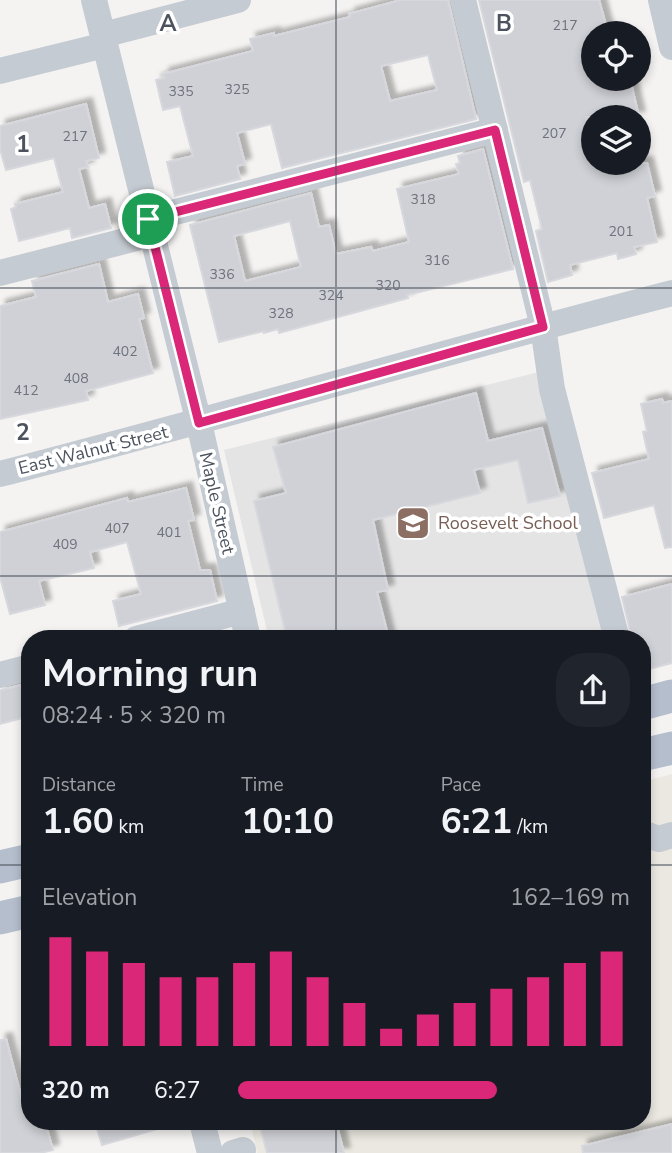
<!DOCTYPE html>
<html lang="en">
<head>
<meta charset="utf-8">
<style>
  body { margin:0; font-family:"Nunito Sans",sans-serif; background:#20242c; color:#f1f3f6; height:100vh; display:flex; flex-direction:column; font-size:26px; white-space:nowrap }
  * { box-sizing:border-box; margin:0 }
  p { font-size:23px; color:#9ea1a6 }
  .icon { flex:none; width:38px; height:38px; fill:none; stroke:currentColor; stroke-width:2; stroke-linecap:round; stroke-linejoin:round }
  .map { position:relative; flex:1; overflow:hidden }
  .side { position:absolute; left:21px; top:630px; width:630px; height:500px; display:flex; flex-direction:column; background:#171b24; border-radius:28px; box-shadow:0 4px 10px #0003 }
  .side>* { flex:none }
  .buttons { position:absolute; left:581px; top:21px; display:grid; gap:14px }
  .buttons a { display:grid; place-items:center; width:70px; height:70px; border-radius:50%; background:#171b24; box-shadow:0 4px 10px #0003; font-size:35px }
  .pin { position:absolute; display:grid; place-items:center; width:60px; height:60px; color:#fff; margin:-30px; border:4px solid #fff; border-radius:50%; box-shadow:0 2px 7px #0007 }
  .round { display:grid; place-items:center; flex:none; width:74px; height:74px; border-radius:28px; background:#20242c }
  .summary { display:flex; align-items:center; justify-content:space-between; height:119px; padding:0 21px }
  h1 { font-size:38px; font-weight:700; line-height:52px }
  .metrics { display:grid; grid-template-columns:repeat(3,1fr); gap:10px; height:119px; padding:7px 21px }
  .metrics div { display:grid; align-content:center }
  .metrics b { font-size:35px; font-weight:700 }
  .metrics small { font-size:19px; font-weight:400 }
  .metrics p { font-size:19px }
  .chart { height:196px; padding:14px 21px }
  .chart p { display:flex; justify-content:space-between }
  .chart svg { width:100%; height:126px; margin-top:7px; stroke:#db2777; stroke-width:6 }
  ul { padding:0 21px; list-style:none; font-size:23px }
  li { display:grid; grid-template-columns:112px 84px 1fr; align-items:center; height:52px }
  li i { height:18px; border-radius:9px; background:#db2777 }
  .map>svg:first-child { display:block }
  .commercial { fill:#eae8e0 }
  .education { fill:#e5e4e4 }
  .building { fill:#d0d1d6; stroke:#d7d8dd; stroke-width:2; fill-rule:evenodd; filter:url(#shadow) }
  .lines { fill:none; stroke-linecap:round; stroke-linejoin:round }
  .minor { stroke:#c5cbd2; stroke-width:26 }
  .major { stroke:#b5becd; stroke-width:33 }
  .route-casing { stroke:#fff; stroke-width:14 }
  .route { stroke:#db2777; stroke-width:9 }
  .grid { fill:none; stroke:#4c535e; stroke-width:2; stroke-opacity:0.55 }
  .labels { text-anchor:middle; stroke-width:7; stroke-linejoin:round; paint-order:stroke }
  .number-label { font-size:14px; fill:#6d727c }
  .street-label { font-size:18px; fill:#4c535e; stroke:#fff }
  .education-label { font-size:18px; fill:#785e54; stroke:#fff; text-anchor:start }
  .grid-label { font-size:23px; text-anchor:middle; font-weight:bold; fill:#4c535e; stroke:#fff; stroke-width:7; stroke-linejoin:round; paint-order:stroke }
</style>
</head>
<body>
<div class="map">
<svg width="672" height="1153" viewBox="0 0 672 1153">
  <defs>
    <filter id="shadow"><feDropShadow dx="6" dy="-6" stdDeviation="2" flood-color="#0004"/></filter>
  </defs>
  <rect width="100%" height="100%" fill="#f4f3f2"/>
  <path class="commercial" d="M672 774V1153H257L250 1122H642V782Z"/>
  <path class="education" d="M543 371 616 639H269L224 450Z"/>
  <g class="building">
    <path d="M401 0H448L476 119 282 168 271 124 237 133 245 164 237 166 240 179 175 196 167 162 193 156 180 106 163 110 156 80 164 78 163 74 253 51 250 39 274 33V36L350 17 349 14ZM428 55 437 90 390 101 381 66Z"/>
    <path d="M479 0H599L608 33H593V79H630L639 117H586L593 146V163H647L655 196 647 198 657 242 634 247 636 254 618 259 617 253 570 265 572 275 548 282 536 231 542 229 530 180 524 182Z"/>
    <path d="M86 104 99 158 86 161 88 167 79 169 89 208 105 204 111 228 72 238 70 228 19 241 11 209 16 207 15 204 63 192 54 158 6 170 0 149V126Z"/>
    <path d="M483 149 513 269 407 295 408 298 279 333 278 329 264 333V331L219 342 190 225 311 193 319 227 329 225 336 254 371 247 373 251 409 242 397 189 459 174 456 164 460 163 458 156ZM290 221 301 267 245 281 234 236Z"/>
    <path d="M99 264 108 302 138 294 144 318 139 319 153 373 86 391 88 400 0 419V306L36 297 32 281Z"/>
    <path d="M476 393 488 441 542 428 560 496 528 503 518 460 474 470 480 493 373 520 388 590 377 592 389 639H287L254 501 286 493 273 447Z"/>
    <path d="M662 399 663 403 672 401V547L665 548 654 505 604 518 592 473 649 459 643 432 647 431 641 404Z"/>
    <path d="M186 488 194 520 188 521 200 570H210L217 601 119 626 113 601 141 594 127 542 90 552 94 568 39 581 45 605 10 614 0 577V532L127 498 128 502Z"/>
    <path d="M672 584V663L642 671V639H632L622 597Z"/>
    <path d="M30 683V716L0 724V690Z"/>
    <path d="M6 1039 24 1107 30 1105V1122H45L53 1150 40 1153H0V1040Z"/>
    <path d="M95 1122H164V1127L102 1145Z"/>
    <path d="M259 1122H336L344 1153H267Z"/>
    <path d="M672 1124V1153H583L582 1146Z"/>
  </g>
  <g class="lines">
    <g class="minor">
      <path d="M94 0 199 423 248 639"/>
      <path d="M463 0 543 327 552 389 617 639"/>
      <path d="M661 0 672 47"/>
      <path d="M103 35 238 0"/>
      <path d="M0 71 105 45"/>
      <path d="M148 219 495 130"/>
      <path d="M0 273 152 234"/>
      <path d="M0 474C225 416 447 351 672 293"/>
      <path d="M136 639 242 611"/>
      <path d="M0 675 30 667"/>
      <path d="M642 833 659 839 672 835"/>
      <path d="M202 1122 210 1153"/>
      <path d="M233 1153 243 1150"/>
    </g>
    <g class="major">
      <path d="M642 704 672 696"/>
      <path d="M642 755 672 748"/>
      <path d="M0 867 30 860"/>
      <path d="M0 918 30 911"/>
    </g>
  </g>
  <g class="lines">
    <g class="route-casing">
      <path id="route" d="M495 130 543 327 199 423 148 219Z"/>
    </g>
    <use href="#route" class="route"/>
  </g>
  <path class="grid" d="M336 0V639M0 288H672M0 576H672M0 865H30M642 865H672M336 1122V1153"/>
  <defs>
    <g id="school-square" transform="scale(1.75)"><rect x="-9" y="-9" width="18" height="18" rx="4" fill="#8d6e63" stroke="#fff"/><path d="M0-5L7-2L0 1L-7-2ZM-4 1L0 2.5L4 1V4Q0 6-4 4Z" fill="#fff"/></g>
  </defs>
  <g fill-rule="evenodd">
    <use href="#school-square" x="413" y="523"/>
  </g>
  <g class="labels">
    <g class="number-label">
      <text x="565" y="30">217</text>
      <text x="237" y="94">325</text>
      <text x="181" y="96">335</text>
      <text x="554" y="138">207</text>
      <text x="75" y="141">217</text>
      <text x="423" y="204">318</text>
      <text x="621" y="236">201</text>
      <text x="437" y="265">316</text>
      <text x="222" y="279">336</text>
      <text x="388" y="290">320</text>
      <text x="331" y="300">324</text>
      <text x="281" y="318">328</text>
      <text x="125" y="356">402</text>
      <text x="76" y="383">408</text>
      <text x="26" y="395">412</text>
      <text x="117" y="533">407</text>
      <text x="169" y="537">401</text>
      <text x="65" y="549">409</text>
    </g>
    <g class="street-label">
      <text transform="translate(93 450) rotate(-14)" y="6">East Walnut Street</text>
      <text transform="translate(217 503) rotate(77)" y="6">Maple Street</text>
    </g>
    <g class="education-label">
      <text x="438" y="529">Roosevelt School</text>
    </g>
  </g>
  <g class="grid-label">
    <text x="168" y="31">A</text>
    <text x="504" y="31">B</text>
    <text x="23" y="152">1</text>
    <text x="23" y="440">2</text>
  </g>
</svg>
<div class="buttons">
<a><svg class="icon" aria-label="locate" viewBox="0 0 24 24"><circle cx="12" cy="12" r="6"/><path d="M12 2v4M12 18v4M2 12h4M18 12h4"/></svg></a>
<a><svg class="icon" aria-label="layers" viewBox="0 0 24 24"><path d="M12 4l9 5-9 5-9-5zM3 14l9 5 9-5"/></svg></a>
</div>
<div class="pin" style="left:148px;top:219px;background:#1e9e55"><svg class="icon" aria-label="arrive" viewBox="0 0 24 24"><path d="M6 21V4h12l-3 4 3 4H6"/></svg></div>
<section class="side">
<div class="summary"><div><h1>Morning run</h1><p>08:24 · 5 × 320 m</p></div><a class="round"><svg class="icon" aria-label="share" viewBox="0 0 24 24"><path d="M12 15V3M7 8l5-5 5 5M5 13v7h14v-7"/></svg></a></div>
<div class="metrics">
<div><p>Distance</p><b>1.60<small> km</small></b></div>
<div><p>Time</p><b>10:10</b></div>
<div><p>Pace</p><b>6:21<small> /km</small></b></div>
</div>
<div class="chart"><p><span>Elevation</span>162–169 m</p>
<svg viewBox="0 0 160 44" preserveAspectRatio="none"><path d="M5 44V6M15 44V11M25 44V15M35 44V20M45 44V20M55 44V15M65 44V11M75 44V20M85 44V29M95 44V38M105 44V33M115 44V29M125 44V24M135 44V20M145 44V15M155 44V11"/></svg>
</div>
<ul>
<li><b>320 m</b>6:27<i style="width:66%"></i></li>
</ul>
</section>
</div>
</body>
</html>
